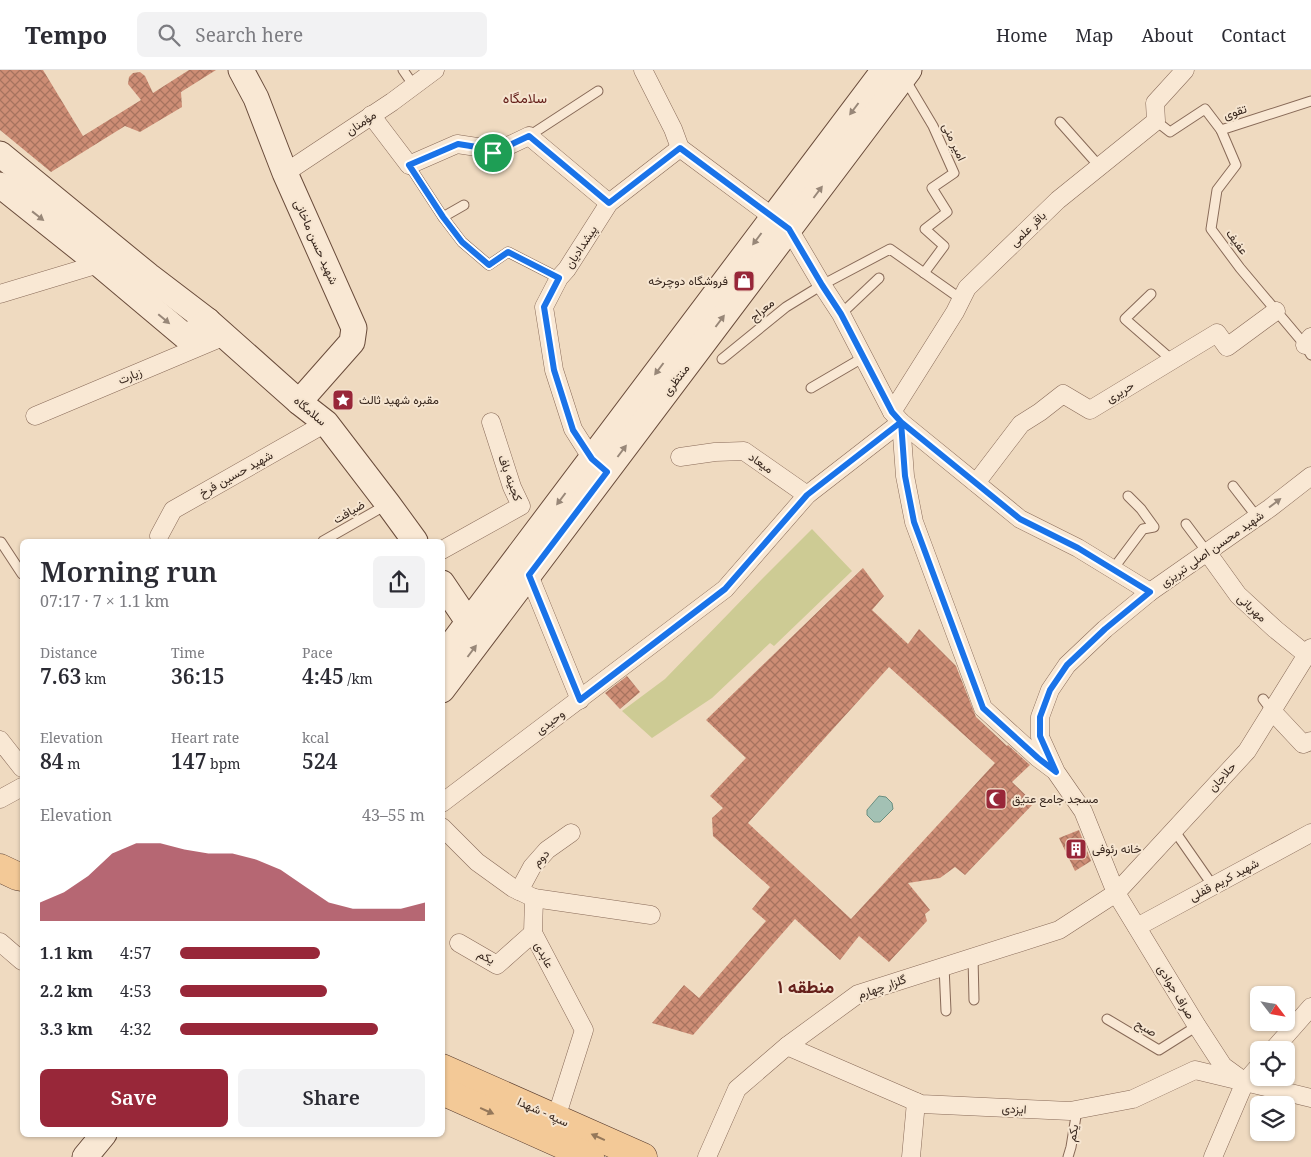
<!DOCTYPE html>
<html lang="en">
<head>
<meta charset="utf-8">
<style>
  body { margin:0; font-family:"Noto Serif",Vazirmatn,serif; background:#f2f2f3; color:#2b2b33; height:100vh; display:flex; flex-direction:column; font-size:19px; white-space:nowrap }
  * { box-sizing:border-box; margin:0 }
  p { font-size:16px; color:#7c7c81 }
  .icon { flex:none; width:28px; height:28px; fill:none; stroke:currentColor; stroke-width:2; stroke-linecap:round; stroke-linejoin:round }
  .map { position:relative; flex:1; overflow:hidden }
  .panel { position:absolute; left:20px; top:469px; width:425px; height:598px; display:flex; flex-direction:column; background:#fff; border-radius:8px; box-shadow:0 1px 4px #0004 }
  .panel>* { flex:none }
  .needle { width:32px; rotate:121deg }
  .fabs { position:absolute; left:1250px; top:916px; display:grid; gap:10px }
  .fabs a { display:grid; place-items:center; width:45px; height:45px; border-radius:8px; background:#fff; box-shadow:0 1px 4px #0004; font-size:25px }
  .pin { position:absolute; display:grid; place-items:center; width:42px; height:42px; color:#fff; margin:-21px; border:2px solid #fff; border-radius:50%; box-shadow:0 1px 5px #0007 }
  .round { display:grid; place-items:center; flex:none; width:52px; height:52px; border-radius:8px; background:#f2f2f3 }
  .summary { display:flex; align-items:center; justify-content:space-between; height:85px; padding:0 20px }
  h1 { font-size:28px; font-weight:600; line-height:38px }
  .metrics { display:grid; grid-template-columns:repeat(3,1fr); gap:8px; height:85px; padding:5px 20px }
  .metrics div { display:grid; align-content:center }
  .metrics b { font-size:21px; font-weight:600 }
  .metrics small { font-size:14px; font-weight:400 }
  .metrics p { font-size:14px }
  .chart { height:140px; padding:10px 20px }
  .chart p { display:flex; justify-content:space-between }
  .chart svg { width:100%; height:90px; margin-top:5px; fill:#982739; opacity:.7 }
  .cta { display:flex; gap:10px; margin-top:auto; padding:10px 20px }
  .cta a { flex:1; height:58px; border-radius:8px; background:#982739; color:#fff; font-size:20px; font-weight:600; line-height:58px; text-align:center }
  .cta a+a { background:#f2f2f3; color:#2b2b33 }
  ul { padding:0 20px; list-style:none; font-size:16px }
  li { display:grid; grid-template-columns:80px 60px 1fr; align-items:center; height:38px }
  li i { height:12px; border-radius:6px; background:#982739 }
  header { display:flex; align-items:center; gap:30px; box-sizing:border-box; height:70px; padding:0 25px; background:#fff; border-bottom:1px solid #e1e1e2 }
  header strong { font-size:24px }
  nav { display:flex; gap:28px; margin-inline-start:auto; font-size:18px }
  .search { width:350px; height:45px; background:#f2f2f3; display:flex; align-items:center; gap:12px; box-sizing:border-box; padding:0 18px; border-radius:8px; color:#7c7c81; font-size:19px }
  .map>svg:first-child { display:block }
  .green { fill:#cdcb94 }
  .water { fill:#a3c1b4; stroke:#6a8f80 }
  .building { fill:url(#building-cross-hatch); fill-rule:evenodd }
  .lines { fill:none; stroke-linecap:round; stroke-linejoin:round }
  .lane-casing { stroke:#886a58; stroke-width:11 }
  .street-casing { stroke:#886a58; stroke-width:19 }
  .secondary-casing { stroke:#6a4c3b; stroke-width:27 }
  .primary-casing { stroke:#55392c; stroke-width:29 }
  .lane { stroke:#f9e8d4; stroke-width:9 }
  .street { stroke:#f9e8d4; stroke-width:18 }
  .secondary { stroke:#f9e8d4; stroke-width:25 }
  .primary { stroke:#f3c997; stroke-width:28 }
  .oneway { fill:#988778 }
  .oneway2 { fill:#95785a }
  .route-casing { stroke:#fff; stroke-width:10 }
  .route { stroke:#1a73e8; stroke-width:6 }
  .labels { text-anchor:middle; stroke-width:4; stroke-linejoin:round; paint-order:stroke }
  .street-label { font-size:12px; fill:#37261d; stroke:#f6e5d0 }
  .poi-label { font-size:12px; fill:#37261d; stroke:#f6e5d0; text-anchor:start }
  .neighbourhood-label { font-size:14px; fill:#65201b; stroke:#f6e5d0 }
  .district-label { font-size:18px; font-weight:bold; fill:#65201b; stroke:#f6e5d0 }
</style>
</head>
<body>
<header>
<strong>Tempo</strong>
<div class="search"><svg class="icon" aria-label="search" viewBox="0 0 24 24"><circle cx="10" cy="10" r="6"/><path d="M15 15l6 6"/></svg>Search here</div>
<nav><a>Home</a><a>Map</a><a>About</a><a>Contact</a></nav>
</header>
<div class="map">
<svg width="1311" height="1087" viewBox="0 0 1311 1087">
  <defs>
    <pattern id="building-cross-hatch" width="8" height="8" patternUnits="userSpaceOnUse" patternTransform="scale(1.25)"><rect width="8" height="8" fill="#cd8d75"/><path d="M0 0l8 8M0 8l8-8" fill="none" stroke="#a7735f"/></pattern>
  </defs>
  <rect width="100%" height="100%" fill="#efdac0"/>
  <path class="green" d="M812 459 852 501 774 576 770 573 712 628 652 668 622 641 665 609 763 508Z"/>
  <path class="water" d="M879 726 886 727 892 733 893 739 880 752H874L867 745V740Z"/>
  <g class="building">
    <path d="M0 0H43L83 66 141 30 128 14 129 7 133 3 140 2 145 6 153 23 189 0H216L181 22 182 37 140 62 125 56 51 102 0 60Z"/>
    <path d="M863 498 884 526 872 540 908 574 919 559 956 596 976 647 1007 676 1008 675 1030 695 1012 712 1034 733 965 805 955 797 940 808 908 813 930 840 925 844 927 851 889 892 859 866 840 890 795 849 693 965 652 953 684 915 699 928 766 851 752 839 770 817 713 766 712 748 723 738 710 726 746 688 706 650ZM889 597 995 693 851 849 748 753Z"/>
    <path d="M627 606 640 622 620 639 605 623Z"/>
    <path d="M1079 760 1091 791 1075 801 1059 768Z"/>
  </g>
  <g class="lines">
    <g class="lane-casing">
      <g id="lane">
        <path d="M403 0 414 16"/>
        <path d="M905 9 933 56 954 103 932 118 947 142 925 159 944 176 924 203"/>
        <path d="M1156 51 1170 62 1205 39 1221 60 1236 95 1217 120 1211 159 1240 198 1305 275 1311 285"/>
        <path d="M1060 52 1100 97"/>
        <path d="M1221 60 1311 31"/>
        <path d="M529 66 598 21"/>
        <path d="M409 95 443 147 462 172 489 195 508 182 559 208"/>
        <path d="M443 147 464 135"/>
        <path d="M1151 224 1125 249 1172 290"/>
        <path d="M841 244 879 208"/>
        <path d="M722 289 786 237 822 215 890 179 961 229"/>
        <path d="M811 318 864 287"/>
        <path d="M1233 416 1257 447"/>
        <path d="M1186 454 1207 482"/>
        <path d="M323 471 386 435"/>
        <path d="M0 472H1L22 504"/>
        <path d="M1113 499 1143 459 1154 457 1141 439 1128 426"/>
        <path d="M1263 629 1272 641"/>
        <path d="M1174 760 1213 816"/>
        <path d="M973 887 974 930"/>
        <path d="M944 896 946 941"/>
        <path d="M1107 949 1159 980 1197 956"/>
        <path d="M1068 1087 1071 1077 1077 1040"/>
      </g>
    </g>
    <g class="street-casing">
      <g id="street">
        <path d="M643 0 673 59 680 78 789 159 822 215 841 244 892 342 901 352 1020 449 1078 478 1150 522"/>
        <path d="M371 45 409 95 457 74 477 77 493 83 529 66 609 133"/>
        <path d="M285 103 392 32 435 0"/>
        <path d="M0 224 99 194 104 189"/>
        <path d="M1305 275 1311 267"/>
        <path d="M892 342 955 242 967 218 1058 130 1156 51 1155 33 1185 0"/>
        <path d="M35 346 225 266"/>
        <path d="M901 352 905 406 914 452 983 638 1038 688 1054 700"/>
        <path d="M680 387 715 382 744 381 807 425"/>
        <path d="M598 394 592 389 573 359 554 300 544 237 559 208 567 199 609 133 680 78"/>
        <path d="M976 413 1021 354 1040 342 1063 324 1090 340 1217 263 1227 277 1276 241"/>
        <path d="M159 466 173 440 326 353"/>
        <path d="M442 480 521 436 512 417 491 352"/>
        <path d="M1207 482 1238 525 1275 559 1307 585"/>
        <path d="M529 505 580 630"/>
        <path d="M1272 641 1303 674 1311 671"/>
        <path d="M0 670 22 698"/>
        <path d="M0 729 22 717"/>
        <path d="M442 733 725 519 807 425 901 352"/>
        <path d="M442 757 477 792 513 818 534 828 533 863 584 960 556 1048"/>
        <path d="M519 821 532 797 547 780 571 763"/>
        <path d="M534 828 651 845"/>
        <path d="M1137 857 1311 763"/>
        <path d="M0 872 22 891"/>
        <path d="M459 873 497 895 533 863"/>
        <path d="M787 976 921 1034 1070 1041 1133 1029 1195 1000 1311 1028"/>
        <path d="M1273 980 1311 937"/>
        <path d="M1245 1012 1223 996 1197 956 1116 823 1083 741 1056 702 1040 667V647L1050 620 1067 595 1105 559 1150 522 1270 438 1311 406"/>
        <path d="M707 1087 737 1019 787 976 858 924 1059 860 1116 823 1247 681 1311 578"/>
        <path d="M911 1087 916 1032"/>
        <path d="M1213 1087 1245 1012 1259 996"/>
      </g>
    </g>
    <g class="secondary-casing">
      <g id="secondary">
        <path d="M241 0 256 28 285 103 354 258 352 272 299 332"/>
        <path d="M0 84 149 206 208 251 299 332 326 353 388 434 415 471"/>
        <path d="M0 115 99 194 187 268 208 251"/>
        <path d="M442 513 469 553"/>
        <path d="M442 587 884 0"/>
        <path d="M442 620 909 0"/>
        <path d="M85 1087 104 1064"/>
      </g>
    </g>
    <g class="primary-casing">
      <g id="primary">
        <path d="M0 798 17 806 22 807"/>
        <path d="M442 998 643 1087"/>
        <path d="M442 1021 590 1087"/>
      </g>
    </g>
    <use href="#lane" class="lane"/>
    <use href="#street" class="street"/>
    <use href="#secondary" class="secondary"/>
    <use href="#primary" class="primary"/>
  </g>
  <defs><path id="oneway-solid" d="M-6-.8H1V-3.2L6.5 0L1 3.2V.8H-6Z" transform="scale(1.25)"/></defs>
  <g class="oneway">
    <use href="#oneway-solid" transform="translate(854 39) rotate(127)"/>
    <use href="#oneway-solid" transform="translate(818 122) rotate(-53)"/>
    <use href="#oneway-solid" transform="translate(38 146) rotate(38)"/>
    <use href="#oneway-solid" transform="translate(757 169) rotate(127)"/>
    <use href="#oneway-solid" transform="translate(164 249) rotate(40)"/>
    <use href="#oneway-solid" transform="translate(720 251) rotate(-53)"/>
    <use href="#oneway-solid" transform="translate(659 299) rotate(127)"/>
    <use href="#oneway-solid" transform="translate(622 381) rotate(-53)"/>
    <use href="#oneway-solid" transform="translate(561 429) rotate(127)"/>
    <use href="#oneway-solid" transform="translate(1275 433) rotate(-37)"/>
    <use href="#oneway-solid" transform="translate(472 581) rotate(-53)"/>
  </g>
  <g class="oneway2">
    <use href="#oneway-solid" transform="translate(487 1041) rotate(24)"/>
    <use href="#oneway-solid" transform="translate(598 1067) rotate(-156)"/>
  </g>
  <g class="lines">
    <g class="route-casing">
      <path id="route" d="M493 83 529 66 609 133 680 78 789 159 822 215 841 244 892 342 901 352 905 406 914 452 983 638 1038 688 1056 702 1040 666V647L1050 620 1067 595 1105 559 1150 522 1078 478 1020 449 901 352 807 425 725 519 580 630 529 505 607 402 592 389 573 360 554 300 544 237 559 208 508 182 489 195 462 172 443 147 409 95 458 74 477 77 493 83"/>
    </g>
    <use href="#route" class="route"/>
  </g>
  <defs>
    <g id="shop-square" transform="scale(1.125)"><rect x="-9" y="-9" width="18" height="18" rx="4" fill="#982739" stroke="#f6e5d0"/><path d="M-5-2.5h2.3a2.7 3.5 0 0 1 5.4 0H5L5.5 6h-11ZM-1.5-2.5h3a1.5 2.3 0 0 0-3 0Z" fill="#fff"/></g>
    <g id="sight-square" transform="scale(1.125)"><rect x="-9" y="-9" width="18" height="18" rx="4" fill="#982739" stroke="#f6e5d0"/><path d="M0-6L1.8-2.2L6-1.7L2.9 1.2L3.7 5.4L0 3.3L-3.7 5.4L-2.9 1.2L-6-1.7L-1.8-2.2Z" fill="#fff"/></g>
    <g id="mosque-square" transform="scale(1.125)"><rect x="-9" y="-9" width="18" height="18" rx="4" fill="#982739" stroke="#f6e5d0"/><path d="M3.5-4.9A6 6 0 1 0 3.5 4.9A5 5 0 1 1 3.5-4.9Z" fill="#fff"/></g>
    <g id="building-square" transform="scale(1.125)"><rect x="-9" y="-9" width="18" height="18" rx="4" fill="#982739" stroke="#f6e5d0"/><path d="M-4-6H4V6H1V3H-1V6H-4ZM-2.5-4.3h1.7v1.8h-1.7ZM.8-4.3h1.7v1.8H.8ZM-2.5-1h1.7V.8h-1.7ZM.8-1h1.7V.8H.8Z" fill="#fff"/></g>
  </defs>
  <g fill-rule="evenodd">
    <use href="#shop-square" x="744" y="211"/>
    <use href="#sight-square" x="343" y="330"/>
    <use href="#mosque-square" x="996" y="729"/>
    <use href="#building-square" x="1076" y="779"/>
  </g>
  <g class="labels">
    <g class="street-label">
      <text transform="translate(1235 42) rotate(-18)" y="4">تقوی</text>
      <text transform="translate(361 53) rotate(-34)" y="4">مؤمنان</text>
      <text transform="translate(954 72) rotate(65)" y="4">امیر منی</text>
      <text transform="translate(1028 159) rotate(-44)" y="4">باقر علمی</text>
      <text transform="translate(316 172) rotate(66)" y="4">شهید حسن ماخانی</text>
      <text transform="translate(1237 172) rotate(54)" y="4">عفیف</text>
      <text transform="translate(581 177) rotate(-57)" y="4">پیشدادیان</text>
      <text transform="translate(762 240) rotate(-40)" y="4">معراج</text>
      <text transform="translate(130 306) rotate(-23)" y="4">زیارت</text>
      <text transform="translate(676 310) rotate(-53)" y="4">منتظری</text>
      <text transform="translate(1120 322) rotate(-31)" y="4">حریری</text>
      <text transform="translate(310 341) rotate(40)" y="4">سلامگاه</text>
      <text transform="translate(761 393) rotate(35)" y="4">میعاد</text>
      <text transform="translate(236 404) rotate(-29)" y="4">شهید حسین فرخ</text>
      <text transform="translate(510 408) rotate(70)" y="4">کجینه باف</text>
      <text transform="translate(349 442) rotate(-30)" y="4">ضیافت</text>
      <text transform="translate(1212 479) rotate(-35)" y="4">شهید محسن اصلی تبریزی</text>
      <text transform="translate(1252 538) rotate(43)" y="4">مهربانی</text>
      <text transform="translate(550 652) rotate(-37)" y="4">وحیدی</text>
      <text transform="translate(1222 707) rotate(-48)" y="4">حلاجان</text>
      <text transform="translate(541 788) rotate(-47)" y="4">دوم</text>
      <text transform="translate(1224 810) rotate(-28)" y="4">شهید کریم قفلی</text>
      <text transform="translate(544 885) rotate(63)" y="4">عابدی</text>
      <text transform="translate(486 887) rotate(27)" y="4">یکم</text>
      <text transform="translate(882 917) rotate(-19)" y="4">گلزار چهارم</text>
      <text transform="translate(1176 922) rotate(59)" y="4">صراف جوادی</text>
      <text transform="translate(1146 958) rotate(31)" y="4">صبح</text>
      <text transform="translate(1014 1039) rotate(3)" y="4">ایزدی</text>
      <text transform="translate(543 1042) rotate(24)" y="4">سپه - شهدا</text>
      <text transform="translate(1073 1063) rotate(-81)" y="4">یکم</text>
    </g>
    <g class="poi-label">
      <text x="728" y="215" text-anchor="end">فروشگاه دوچرخه</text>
      <text x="359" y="334">مقبره شهید ثالث</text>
      <text x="1012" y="733">مسجد جامع عتیق</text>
      <text x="1092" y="783">خانه رئوفی</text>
    </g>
    <g class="neighbourhood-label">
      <text x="525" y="33">سلامگاه</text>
    </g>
    <g class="district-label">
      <text x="806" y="923">منطقه ۱</text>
    </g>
  </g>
</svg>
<div class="fabs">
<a><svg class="needle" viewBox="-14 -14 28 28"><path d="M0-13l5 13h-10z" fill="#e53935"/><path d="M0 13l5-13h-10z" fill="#7c7c81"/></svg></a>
<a><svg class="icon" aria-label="locate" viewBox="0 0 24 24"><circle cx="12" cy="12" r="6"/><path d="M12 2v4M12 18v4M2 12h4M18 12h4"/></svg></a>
<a><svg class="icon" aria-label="layers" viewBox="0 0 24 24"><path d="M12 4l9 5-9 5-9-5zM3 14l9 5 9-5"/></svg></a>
</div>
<div class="pin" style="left:493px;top:83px;background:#1e9e55"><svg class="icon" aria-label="arrive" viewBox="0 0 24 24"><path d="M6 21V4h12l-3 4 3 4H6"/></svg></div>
<section class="panel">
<div class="summary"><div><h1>Morning run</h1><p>07:17 · 7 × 1.1 km</p></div><a class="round"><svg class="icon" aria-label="share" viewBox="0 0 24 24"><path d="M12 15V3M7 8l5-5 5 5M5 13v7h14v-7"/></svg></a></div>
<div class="metrics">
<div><p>Distance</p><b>7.63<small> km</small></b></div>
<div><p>Time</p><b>36:15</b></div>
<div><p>Pace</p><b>4:45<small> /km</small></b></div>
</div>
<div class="metrics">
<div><p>Elevation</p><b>84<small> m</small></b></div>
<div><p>Heart rate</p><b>147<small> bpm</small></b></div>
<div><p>kcal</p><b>524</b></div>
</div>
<div class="chart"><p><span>Elevation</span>43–55 m</p>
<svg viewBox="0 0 160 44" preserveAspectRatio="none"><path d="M0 44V35L10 30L20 22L30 11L40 6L50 6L60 9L70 11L80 11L90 14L100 19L110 27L120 35L130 38L140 38L150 38L160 35V44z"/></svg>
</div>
<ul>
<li><b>1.1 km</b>4:57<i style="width:57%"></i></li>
<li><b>2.2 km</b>4:53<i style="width:60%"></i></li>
<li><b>3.3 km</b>4:32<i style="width:81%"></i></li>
</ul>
<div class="cta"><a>Save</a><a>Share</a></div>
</section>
</div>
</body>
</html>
